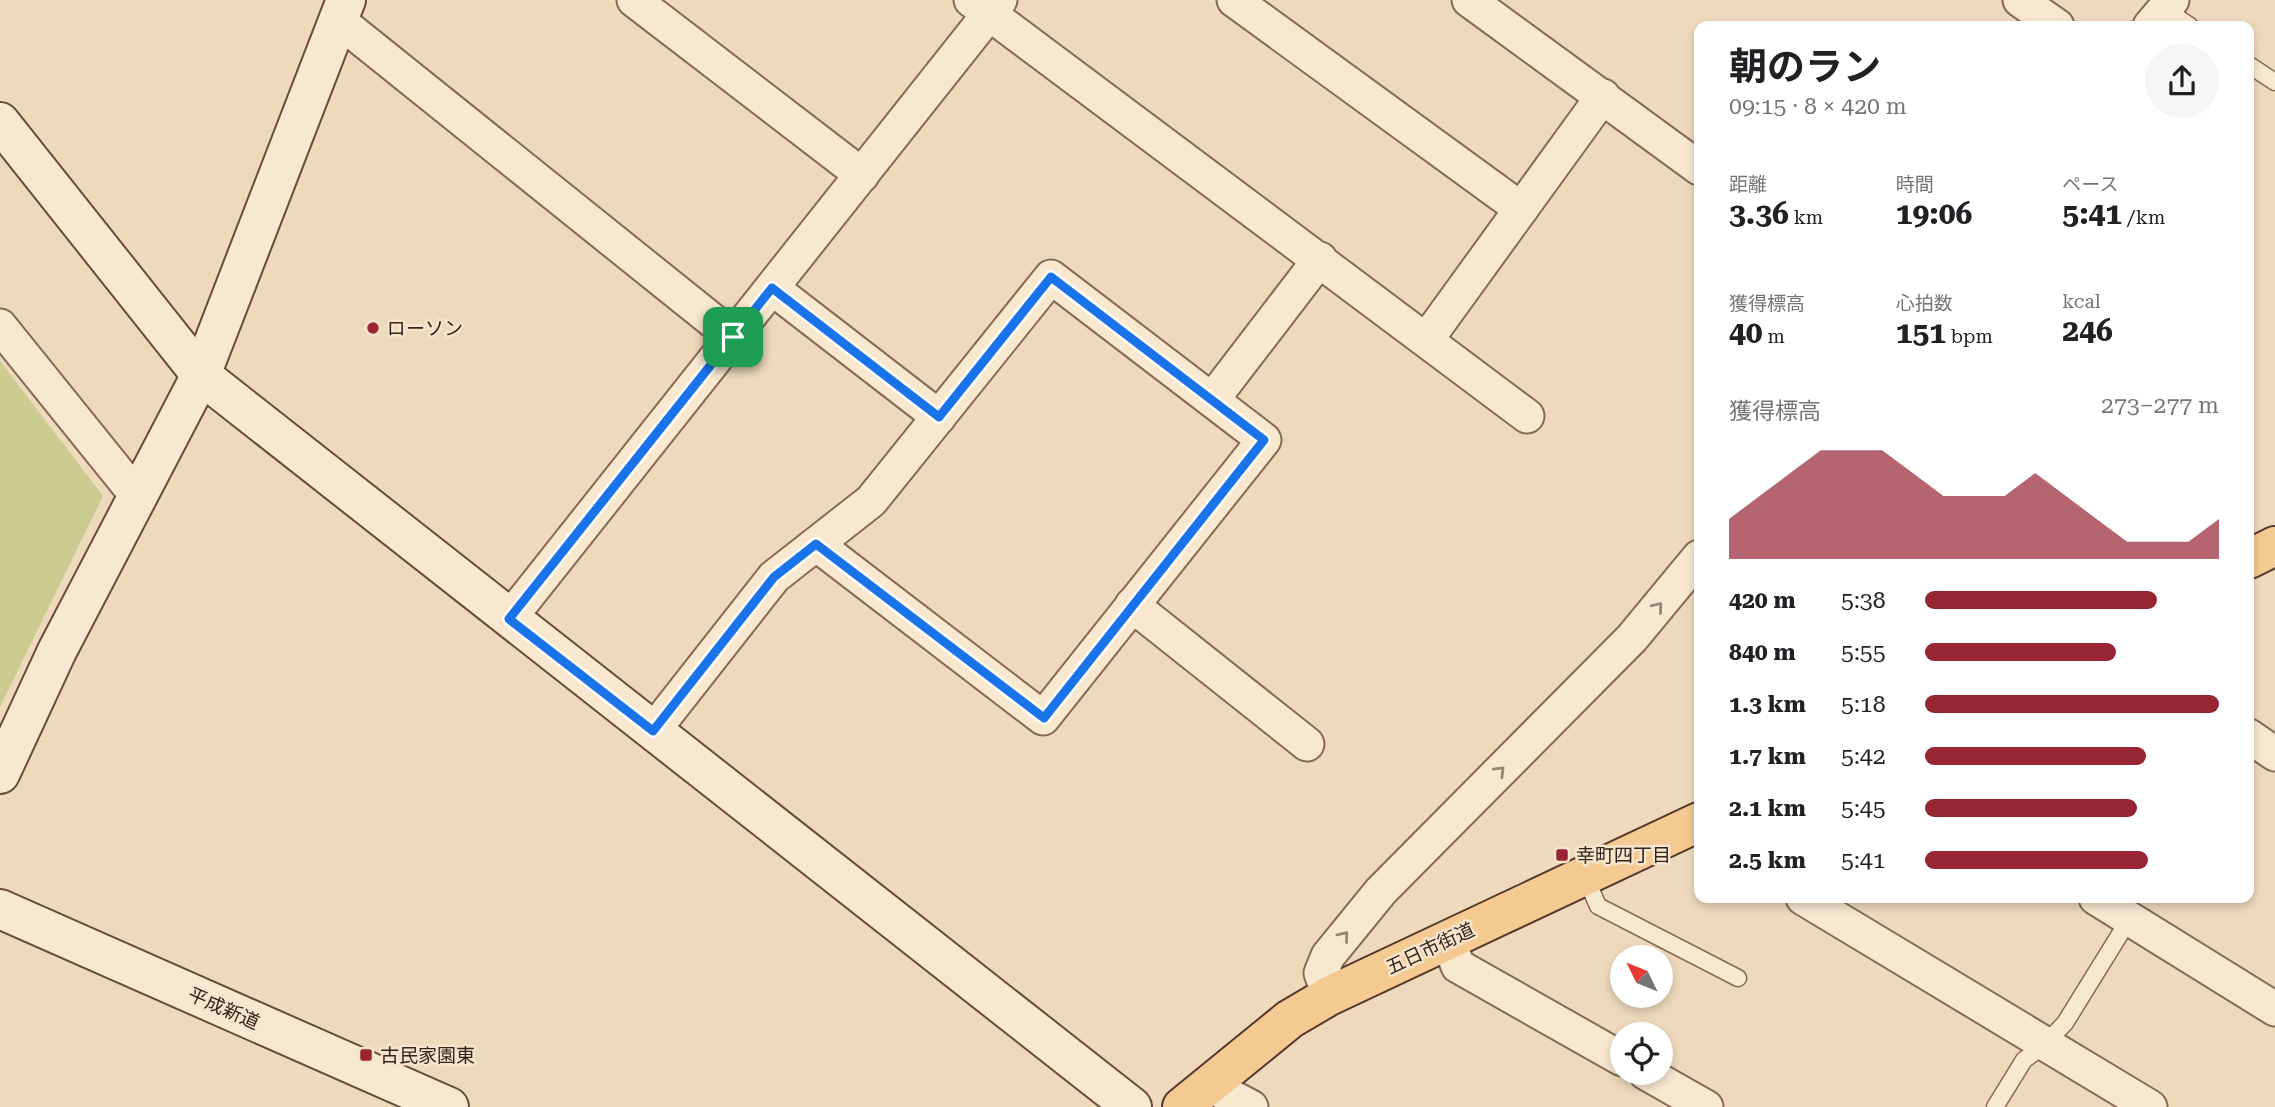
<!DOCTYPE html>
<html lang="ja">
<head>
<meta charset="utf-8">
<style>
  body { margin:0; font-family:"Roboto Serif","Noto Sans JP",serif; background:#f6f6f6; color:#202124; height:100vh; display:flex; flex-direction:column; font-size:26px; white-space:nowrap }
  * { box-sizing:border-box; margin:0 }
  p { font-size:23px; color:#757577 }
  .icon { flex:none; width:38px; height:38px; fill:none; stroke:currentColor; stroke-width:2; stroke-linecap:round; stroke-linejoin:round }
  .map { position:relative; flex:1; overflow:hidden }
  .panel { position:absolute; left:1694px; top:21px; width:560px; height:882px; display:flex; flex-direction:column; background:#fff; border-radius:14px; box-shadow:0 4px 10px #0003 }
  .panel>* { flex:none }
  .needle { width:46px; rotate:313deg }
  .tools { position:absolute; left:1610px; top:945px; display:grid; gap:14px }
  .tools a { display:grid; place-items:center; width:63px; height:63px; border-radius:50%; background:#fff; box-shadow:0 4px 10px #0003; font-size:35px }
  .pin { position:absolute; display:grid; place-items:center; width:60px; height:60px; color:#fff; margin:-30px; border-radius:14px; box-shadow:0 4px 10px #0006 }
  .round { display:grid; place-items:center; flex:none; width:74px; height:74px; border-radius:37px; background:#f6f6f6 }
  .head { display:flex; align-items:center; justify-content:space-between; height:119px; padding:0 35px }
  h1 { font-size:38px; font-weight:700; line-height:52px }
  .metrics { display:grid; grid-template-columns:repeat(3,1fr); gap:10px; height:119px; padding:7px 35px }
  .metrics div { display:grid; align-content:center }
  .metrics b { font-size:30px; font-weight:700 }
  .metrics small { font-size:19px; font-weight:400 }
  .metrics p { font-size:19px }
  .chart { height:196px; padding:14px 35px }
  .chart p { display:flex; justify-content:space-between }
  .chart svg { width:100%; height:126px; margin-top:7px; fill:#972534; opacity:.7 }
  ul { padding:0 35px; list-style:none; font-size:23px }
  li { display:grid; grid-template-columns:112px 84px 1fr; align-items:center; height:52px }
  li i { height:18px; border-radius:9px; background:#972534 }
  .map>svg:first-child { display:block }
  .green { fill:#cccc91 }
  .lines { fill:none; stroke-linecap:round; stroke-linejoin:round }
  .lane-casing { stroke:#866956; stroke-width:19 }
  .street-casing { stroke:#866956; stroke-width:37 }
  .secondary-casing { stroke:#684b39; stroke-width:42 }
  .primary-casing { stroke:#54382b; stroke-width:42 }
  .lane { stroke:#f9e8d0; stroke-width:16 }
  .street { stroke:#f9e8d0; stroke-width:33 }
  .secondary { stroke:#f9e8d0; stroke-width:38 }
  .primary { stroke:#f4c992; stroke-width:38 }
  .oneway { stroke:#978676 }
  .route-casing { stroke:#fff; stroke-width:14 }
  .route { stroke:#1a73e8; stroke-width:9 }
  .poi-dot { fill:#972534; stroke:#f6e5cc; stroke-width:2.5 }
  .labels { text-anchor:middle; stroke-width:5; stroke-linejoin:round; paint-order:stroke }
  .poi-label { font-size:19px; fill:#35241b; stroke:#f6e5cc; text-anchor:start }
  .street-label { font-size:19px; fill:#35241b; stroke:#f6e5cc }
</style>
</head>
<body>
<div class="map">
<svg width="2275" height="1107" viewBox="0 0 2275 1107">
  <rect width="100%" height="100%" fill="#eed9bd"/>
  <path class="green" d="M0 361 103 496 0 707Z"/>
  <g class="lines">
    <g class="lane-casing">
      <g id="lane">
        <path d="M2164 9 2190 26"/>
        <path d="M2249 65 2275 82"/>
        <path d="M1585 876 1598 906 1738 978"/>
        <path d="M1995 1107 2024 1060 2044 1045 2065 1023 2130 918"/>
      </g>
    </g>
    <g class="street-casing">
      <g id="street">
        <path d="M634 0 862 175"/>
        <path d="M971 0 1527 416"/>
        <path d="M1234 0 1521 209"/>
        <path d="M1469 0 1699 168"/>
        <path d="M2020 0 2057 26"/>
        <path d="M338 20 733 337"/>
        <path d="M2150 26 2172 0"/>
        <path d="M772 288 939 417"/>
        <path d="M0 326 137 496"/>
        <path d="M1427 339 1603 96"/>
        <path d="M1212 400 1320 259"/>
        <path d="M1132 605 1307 744"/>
        <path d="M509 619 1000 0"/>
        <path d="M653 731 774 577 871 501 1051 277 1264 440 1043 718 816 544"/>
        <path d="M2249 736 2275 754"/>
        <path d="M1803 898 2150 1107"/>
        <path d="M2096 898 2275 1009"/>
        <path d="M1448 940 1458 966 1622 1059"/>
        <path d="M1329 996 1321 973 1328 956 1381 891 1632 638 1699 557"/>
        <path d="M1646 1073 1706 1107"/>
        <path d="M1209 1085 1251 1107"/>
      </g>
    </g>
    <g class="secondary-casing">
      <g id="secondary">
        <path d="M0 122 201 375 1132 1107"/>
        <path d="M0 774 57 651 201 375 346 0"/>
        <path d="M0 909 449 1107"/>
      </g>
    </g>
    <g class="primary-casing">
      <g id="primary">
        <path d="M2249 559 2275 546"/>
        <path d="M1182 1107 1290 1019 1329 996 1699 822"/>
      </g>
    </g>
    <use href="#lane" class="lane"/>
    <use href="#street" class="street"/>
    <use href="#secondary" class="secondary"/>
    <use href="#primary" class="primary"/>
  </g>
  <defs><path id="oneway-chevron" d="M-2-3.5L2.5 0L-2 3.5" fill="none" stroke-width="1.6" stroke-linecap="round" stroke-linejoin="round" transform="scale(1.75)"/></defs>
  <g class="oneway">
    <use href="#oneway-chevron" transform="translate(1658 607) rotate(-50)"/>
    <use href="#oneway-chevron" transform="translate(1500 771) rotate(-45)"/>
    <use href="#oneway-chevron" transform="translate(1344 936) rotate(-51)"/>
  </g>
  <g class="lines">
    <g class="route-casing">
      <path id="route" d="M1051 277 1264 440 1044 718 816 544 774 577 653 731 509 619 772 288 939 417Z"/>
    </g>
    <use href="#route" class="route"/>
  </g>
  <g class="poi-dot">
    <circle cx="373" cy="328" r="7"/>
    <rect x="1555" y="848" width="14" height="14" rx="3.5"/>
    <rect x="359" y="1048" width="14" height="14" rx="3.5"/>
  </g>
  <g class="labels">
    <g class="poi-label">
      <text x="387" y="335">ローソン</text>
      <text x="1576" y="862">幸町四丁目</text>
      <text x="380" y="1062">古民家園東</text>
    </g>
    <g class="street-label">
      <text transform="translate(1430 948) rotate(-25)" y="7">五日市街道</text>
      <text transform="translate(224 1008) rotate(24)" y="7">平成新道</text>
    </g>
  </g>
</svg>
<div class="tools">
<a><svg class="needle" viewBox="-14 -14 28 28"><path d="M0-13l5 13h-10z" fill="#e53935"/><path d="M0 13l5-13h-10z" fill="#757577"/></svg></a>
<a><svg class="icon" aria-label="locate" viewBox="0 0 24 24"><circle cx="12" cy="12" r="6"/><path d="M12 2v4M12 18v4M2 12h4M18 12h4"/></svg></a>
</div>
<div class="pin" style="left:733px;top:337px;background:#1e9e55"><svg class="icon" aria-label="arrive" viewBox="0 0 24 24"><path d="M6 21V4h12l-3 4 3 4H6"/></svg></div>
<section class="panel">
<div class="head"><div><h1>朝のラン</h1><p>09:15 · 8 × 420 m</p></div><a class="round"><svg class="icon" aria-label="share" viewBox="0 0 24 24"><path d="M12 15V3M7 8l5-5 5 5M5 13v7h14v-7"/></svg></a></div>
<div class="metrics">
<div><p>距離</p><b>3.36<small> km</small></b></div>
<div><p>時間</p><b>19:06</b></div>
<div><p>ペース</p><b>5:41<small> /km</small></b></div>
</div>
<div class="metrics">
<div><p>獲得標高</p><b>40<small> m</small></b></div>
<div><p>心拍数</p><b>151<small> bpm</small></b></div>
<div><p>kcal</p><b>246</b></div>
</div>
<div class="chart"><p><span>獲得標高</span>273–277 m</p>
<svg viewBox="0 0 160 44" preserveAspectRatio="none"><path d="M0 44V30L10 22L20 14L30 6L40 6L50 6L60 14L70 22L80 22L90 22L100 14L110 22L120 30L130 38L140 38L150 38L160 30V44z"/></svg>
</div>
<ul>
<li><b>420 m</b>5:38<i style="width:79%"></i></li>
<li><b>840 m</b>5:55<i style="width:65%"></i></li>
<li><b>1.3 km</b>5:18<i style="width:100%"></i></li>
<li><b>1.7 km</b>5:42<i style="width:75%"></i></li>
<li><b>2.1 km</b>5:45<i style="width:72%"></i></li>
<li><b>2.5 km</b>5:41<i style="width:76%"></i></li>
</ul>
</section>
</div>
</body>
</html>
